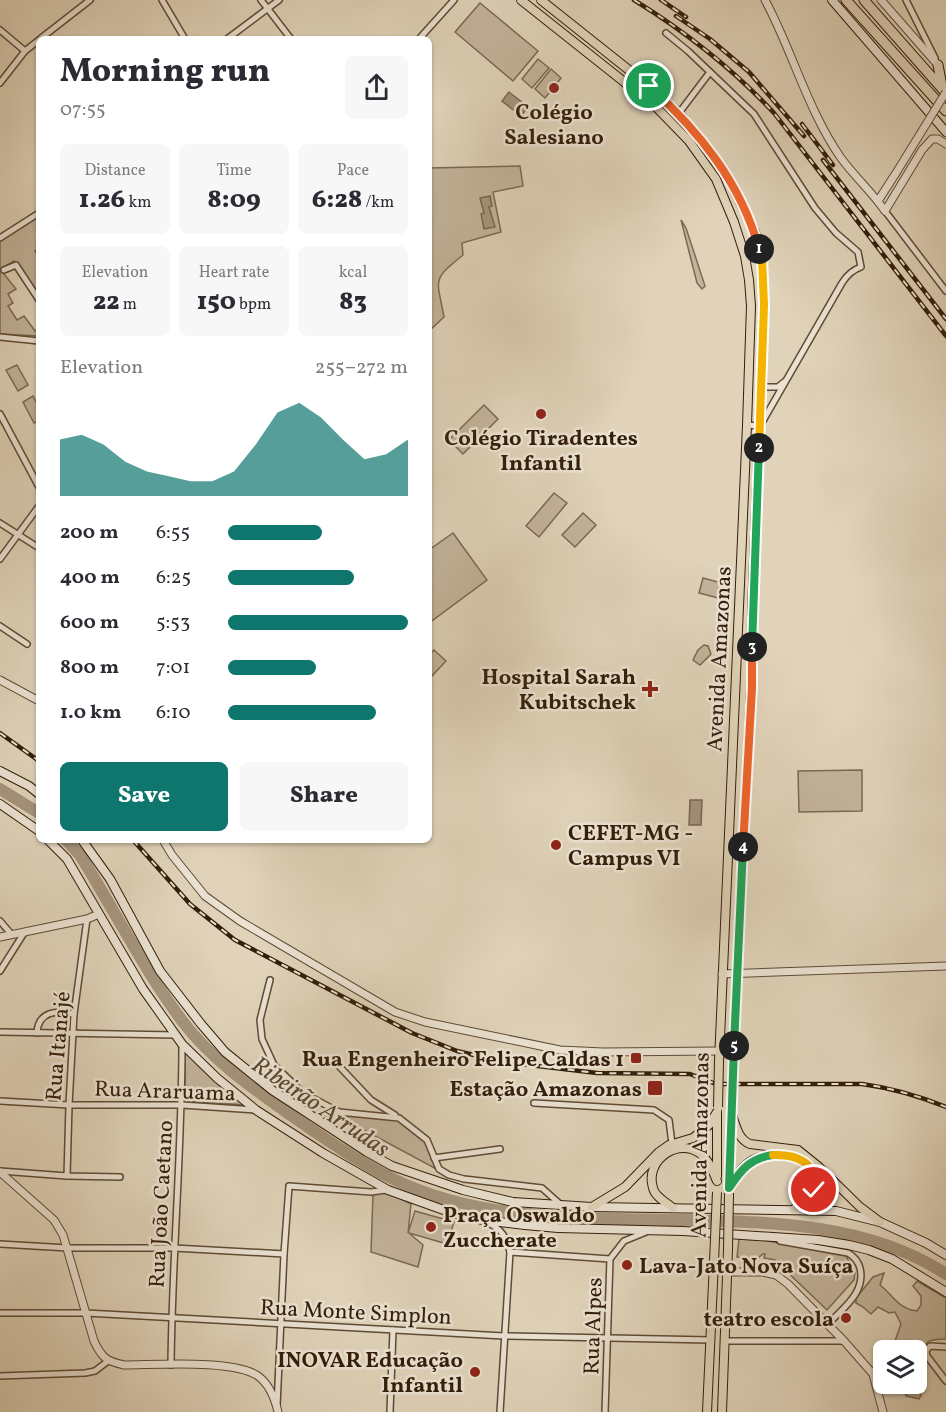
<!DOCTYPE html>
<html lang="en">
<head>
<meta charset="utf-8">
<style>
  body { margin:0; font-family:Vollkorn,serif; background:#f7f7f7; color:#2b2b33; height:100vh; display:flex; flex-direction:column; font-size:22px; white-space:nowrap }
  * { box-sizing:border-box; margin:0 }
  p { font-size:20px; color:#7c7c81 }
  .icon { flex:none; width:33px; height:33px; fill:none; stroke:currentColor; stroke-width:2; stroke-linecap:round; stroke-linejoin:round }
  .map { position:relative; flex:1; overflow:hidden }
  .details { position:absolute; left:36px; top:36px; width:396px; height:807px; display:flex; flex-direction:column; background:#fff; border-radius:9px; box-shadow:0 2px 4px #0004 }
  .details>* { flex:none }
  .tools { position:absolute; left:873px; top:1340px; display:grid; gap:12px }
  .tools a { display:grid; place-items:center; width:54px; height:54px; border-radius:9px; background:#fff; box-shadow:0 2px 4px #0004; font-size:30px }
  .pin { position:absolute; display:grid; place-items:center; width:51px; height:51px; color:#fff; margin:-26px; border:3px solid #fff; border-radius:50%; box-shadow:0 2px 6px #0007 }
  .km { position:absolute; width:30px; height:30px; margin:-15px; border-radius:50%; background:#222; color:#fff; font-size:16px; line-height:30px; text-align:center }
  .round { display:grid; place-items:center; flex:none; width:63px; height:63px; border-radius:9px; background:#f7f7f7 }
  .summary { display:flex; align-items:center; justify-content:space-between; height:102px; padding:0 24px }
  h1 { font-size:33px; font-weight:800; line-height:45px }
  .stats { display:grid; grid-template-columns:repeat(3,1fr); gap:9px; height:102px; padding:6px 24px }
  .stats div { display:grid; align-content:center; border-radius:9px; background:#f7f7f7; text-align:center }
  .stats b { font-size:26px; font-weight:800 }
  .stats small { font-size:16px; font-weight:400 }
  .stats p { font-size:16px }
  .chart { height:168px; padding:12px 24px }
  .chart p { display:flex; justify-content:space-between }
  .chart svg { width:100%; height:108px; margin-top:6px; fill:#0f766e; opacity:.7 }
  .button { display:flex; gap:12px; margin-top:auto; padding:12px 24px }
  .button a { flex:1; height:69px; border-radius:9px; background:#0f766e; color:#fff; font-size:24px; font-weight:800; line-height:69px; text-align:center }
  .button a+a { background:#f7f7f7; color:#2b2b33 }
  ul { padding:0 24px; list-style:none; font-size:20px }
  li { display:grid; grid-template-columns:96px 72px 1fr; align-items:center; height:45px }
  li i { height:15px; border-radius:8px; background:#0f766e }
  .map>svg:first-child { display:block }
  .green { fill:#c3b49b; stroke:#7b6952; stroke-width:1.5 }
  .water { fill:#a5957d; stroke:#77654f; stroke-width:1.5 }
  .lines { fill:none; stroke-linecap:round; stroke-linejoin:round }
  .river { stroke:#a5957d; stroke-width:12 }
  .minor-casing { stroke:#5e4b35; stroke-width:8 }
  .tertiary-casing { stroke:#5e4b35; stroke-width:9 }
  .secondary-casing { stroke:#331e09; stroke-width:10 }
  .primary-casing { stroke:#331e09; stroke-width:10 }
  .trunk-casing { stroke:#331e09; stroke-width:11 }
  .minor { stroke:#ebe2d2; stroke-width:5 }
  .tertiary { stroke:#ebe2d2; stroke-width:7 }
  .secondary { stroke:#ebe2d2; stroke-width:8 }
  .primary { stroke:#e0d3b9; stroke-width:8 }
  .trunk { stroke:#e0d3b9; stroke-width:9 }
  .rail-casing { stroke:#331e09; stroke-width:4.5 }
  .rail { stroke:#ebe2d2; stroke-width:2; stroke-dasharray:7; stroke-linecap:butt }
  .tertiary-bridge-casing { stroke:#5e4b35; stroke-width:9; stroke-linecap:butt }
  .primary-bridge-casing { stroke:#331e09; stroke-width:10; stroke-linecap:butt }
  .tertiary-bridge { stroke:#ebe2d2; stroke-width:7 }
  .primary-bridge { stroke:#e0d3b9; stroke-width:8 }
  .split-1-casing { stroke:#fff; stroke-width:12 }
  .split-2-casing { stroke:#fff; stroke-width:12 }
  .split-3-casing { stroke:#fff; stroke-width:12 }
  .split-4-casing { stroke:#fff; stroke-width:12 }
  .split-5-casing { stroke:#fff; stroke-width:12 }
  .split-6-casing { stroke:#fff; stroke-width:12 }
  .split-7-casing { stroke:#fff; stroke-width:12 }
  .split-1 { stroke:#f0652b; stroke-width:8 }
  .split-2 { stroke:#f5b400; stroke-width:8 }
  .split-3 { stroke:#22a559; stroke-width:8 }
  .split-4 { stroke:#f0652b; stroke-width:8 }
  .split-5 { stroke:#22a559; stroke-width:8 }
  .split-6 { stroke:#22a559; stroke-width:8 }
  .split-7 { stroke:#f5b400; stroke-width:8 }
  .poi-dot { fill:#8f2418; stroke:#ebe2d2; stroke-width:2 }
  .labels { text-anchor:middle; stroke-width:5; stroke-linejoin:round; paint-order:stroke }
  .poi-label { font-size:22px; font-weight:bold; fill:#331e09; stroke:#ebe2d2; text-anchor:end }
  .street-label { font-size:22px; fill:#331e09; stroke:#ebe2d2 }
  .water-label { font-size:24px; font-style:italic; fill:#5b4832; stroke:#ebe2d2 }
</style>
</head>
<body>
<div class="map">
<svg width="946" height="1412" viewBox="0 0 946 1412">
  <rect width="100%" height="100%" fill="#e0d3b9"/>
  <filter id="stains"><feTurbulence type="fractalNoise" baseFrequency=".00333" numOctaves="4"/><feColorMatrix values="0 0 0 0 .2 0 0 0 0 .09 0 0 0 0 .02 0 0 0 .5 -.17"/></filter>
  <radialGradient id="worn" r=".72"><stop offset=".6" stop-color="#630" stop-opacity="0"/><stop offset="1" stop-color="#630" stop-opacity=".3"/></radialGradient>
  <g class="green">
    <path d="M480 3 538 51 513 81 455 32Z"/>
    <path d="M538 59 549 68 532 88 522 79Z"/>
    <path d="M551 69 561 78 545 98 535 89Z"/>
    <path d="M520 166 523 186 493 192 501 232 462 243 463 255C431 281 437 278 444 317L429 331V168Z"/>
    <path d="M36 217 39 221V248L35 251 39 258V300L14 261 0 269 16 289 8 294 13 303 8 306 17 320 24 316 35 331 39 329V336L0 334V241Z"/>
    <path d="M681 220 686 228 705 286 702 289 697 283Z"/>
    <path d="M17 365 28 385 18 391 6 370Z"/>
    <path d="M33 396 39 408V420L34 423 23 402Z"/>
    <path d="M484 405 498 419 463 454 449 440Z"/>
    <path d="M554 493 567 503 539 537 526 526Z"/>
    <path d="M583 513 596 525 575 547 562 535Z"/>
    <path d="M453 533 487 580 429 623V550Z"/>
    <path d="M703 578 729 585 726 600 699 593Z"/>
    <path d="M704 645 708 646 711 654 700 665 693 660 698 650Z"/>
    <path d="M434 650 446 661 429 679V655Z"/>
    <path d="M862 770V811L799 812 798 771Z"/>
    <path d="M185 1052 222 1088 246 1105 185 1101Z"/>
    <path d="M338 1116 399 1118 427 1140 438 1170Z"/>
    <path d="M386 1191 411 1204 408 1233 415 1211 454 1222 447 1244 409 1233 423 1245 418 1267 371 1252 373 1193Z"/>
    <path d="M739 1239 763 1240 846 1256 855 1273 854 1280 827 1310 783 1268 775 1267V1260L764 1258 765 1254H763L758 1258 737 1257Z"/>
    <path d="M884 1273 880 1285C893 1295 898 1309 917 1311L921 1305V1296L913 1286 917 1281 946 1298V1339C929 1339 924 1340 921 1358L917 1362 916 1350H897L894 1344 901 1324 895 1312 889 1313 878 1307 871 1314 863 1307 856 1303V1298L873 1277Z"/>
    <path d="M892 1383H915L921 1395 919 1399 906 1396V1393L895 1387Z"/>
  </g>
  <g class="water">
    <path d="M509 92 528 107 521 116 502 101Z"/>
    <path d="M490 196 492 206 489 207 495 227 484 229 481 214 484 213 480 198Z"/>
    <path d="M690 800H702L701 825H689Z"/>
  </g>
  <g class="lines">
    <g class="river">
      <path d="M0 789 39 813"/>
      <path d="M66 840 80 855C115 911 144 970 183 1022 213 1061 253 1088 292 1116 325 1139 357 1161 393 1179 481 1222 586 1218 682 1220 772 1222 868 1223 946 1274"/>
    </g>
    <g class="minor-casing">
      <g id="minor">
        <path d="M162 0 185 39"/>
        <path d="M261 0 291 39"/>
        <path d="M906 0 935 58"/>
        <path d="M0 30 25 51"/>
        <path d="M666 33 688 51 754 114 815 208 836 233 858 252 861 267C852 270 847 275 842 283L760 426 747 425"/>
        <path d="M40 39 90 0"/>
        <path d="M227 39 279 0"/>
        <path d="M419 39 454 0"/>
        <path d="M0 83 25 51 39 40"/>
        <path d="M679 113 710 72"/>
        <path d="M885 211 946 291"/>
        <path d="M0 238 39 213"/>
        <path d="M4 270 16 265 39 300"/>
        <path d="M0 337 39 341"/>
        <path d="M761 387H778L784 382"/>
        <path d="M0 414 39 487"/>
        <path d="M0 523 39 548"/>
        <path d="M0 559 39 506"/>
        <path d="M0 626 27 644"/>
        <path d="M0 921 12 935"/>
        <path d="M0 971 24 933"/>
        <path d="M270 980 260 1020 262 1039 274 1065 303 1093 339 1112 399 1118 427 1140 439 1169 449 1175 464 1179 542 1188 560 1204"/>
        <path d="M0 1032 176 1035"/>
        <path d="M37 1033C38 1011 57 1010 74 1014"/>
        <path d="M338 1065 371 1100 395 1115"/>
        <path d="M0 1101 69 1105H182L256 1110"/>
        <path d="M534 1103 654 1110 669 1120 672 1144"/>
        <path d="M323 1123 339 1112"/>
        <path d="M434 1158 500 1149"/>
        <path d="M0 1171 67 1176 120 1177"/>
        <path d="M67 1176 69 1105 74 1014 87 919"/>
        <path d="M488 1223C502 1229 506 1237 510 1252L500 1412"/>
        <path d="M780 1241 848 1253C855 1257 858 1261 860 1268 866 1293 842 1309 827 1325"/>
        <path d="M0 1244 68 1248H174L284 1254"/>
        <path d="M510 1252 610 1259"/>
        <path d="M0 1313H86L504 1336 711 1340"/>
        <path d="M724 1341H844"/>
        <path d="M946 1347 930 1346 926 1351 927 1356 946 1381"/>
        <path d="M171 1365C172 1258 182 1151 182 1044"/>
        <path d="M0 1376 85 1373 95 1371 108 1361"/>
        <path d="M277 1406 284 1254 289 1186 371 1192 386 1190"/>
        <path d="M390 1412 393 1330"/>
        <path d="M605 1412 610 1259 624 1241 646 1232"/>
      </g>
    </g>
    <g class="tertiary-casing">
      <g id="tertiary">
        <path d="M765 0C792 50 808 111 841 158 854 176 872 192 885 211L922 150 932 139H938L946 144"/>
        <path d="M881 0 938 65"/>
        <path d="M878 201 896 173"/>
        <path d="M0 680 39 701"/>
        <path d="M163 840 172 855 205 896 240 921 395 1012 425 1022 560 1050 603 1052 719 1051"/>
        <path d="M0 937 87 919 99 914"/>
        <path d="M722 974 946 966"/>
        <path d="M0 1172 54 1220 63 1235 94 1341C102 1358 106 1361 124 1365 155 1365 234 1359 258 1376 269 1384 275 1399 278 1412"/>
        <path d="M727 1272H763L776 1275 788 1284 844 1341 873 1374 883 1412"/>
      </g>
    </g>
    <g class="secondary-casing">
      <g id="secondary">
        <path d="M832 0 946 132"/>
        <path d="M0 771 29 786 39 794"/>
        <path d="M0 804 39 831"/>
        <path d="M48 840 67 859 143 989 182 1044 217 1078 256 1110 323 1153 388 1190 452 1213 482 1220 525 1225 558 1228 683 1231 818 1240 849 1245 869 1250 892 1259 946 1292"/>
        <path d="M82 840 110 879 160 971 201 1024 225 1052 272 1090 367 1152 392 1166 463 1190 513 1202 592 1207 836 1211 880 1222 926 1243 946 1255"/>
      </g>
    </g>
    <g class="primary-casing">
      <g id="primary">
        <path d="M521 0 657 108 689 141 716 179 734 222 745 256 749 280 751 306 747 425 719 1061"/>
        <path d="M541 0 649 86 679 113 725 172 755 232 762 258 764 305 752 610 751 688 733 1067"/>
        <path d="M732 1115C736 1126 738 1139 750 1144L798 1150 819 1167 860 1207 880 1222"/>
        <path d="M717 1176V1114"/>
        <path d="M729 1187 732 1119"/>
        <path d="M729 1188C736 1177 742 1166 753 1160 773 1149 827 1157 814 1189 811 1198 801 1204 794 1209"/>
        <path d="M592 1207 625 1187 659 1152 669 1145 693 1138 709 1125 717 1112"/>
        <path d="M673 1208C666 1202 655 1197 653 1188 644 1159 681 1135 703 1156 710 1162 713 1172 717 1181"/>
        <path d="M707 1412 714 1262"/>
        <path d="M722 1412 728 1249"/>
      </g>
    </g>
    <g class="trunk-casing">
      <g id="trunk">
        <path d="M846 0 946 111"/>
        <path d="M864 0 946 93"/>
        <path d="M938 65 942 86"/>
      </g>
    </g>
    <use href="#minor" class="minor"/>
    <use href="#tertiary" class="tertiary"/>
    <use href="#secondary" class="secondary"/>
    <use href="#primary" class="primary"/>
    <use href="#trunk" class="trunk"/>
    <g class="rail-casing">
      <g id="rail">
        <path d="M634 0C686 32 732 68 774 113L946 336"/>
        <path d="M661 0 686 17"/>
        <path d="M676 16 710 39 749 72 804 136"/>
        <path d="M802 124 833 165"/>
        <path d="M823 160 946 319"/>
        <path d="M0 733 39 761"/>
        <path d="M133 840 190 904 235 940 412 1033 457 1051 504 1062 597 1073 690 1074 716 1084H862C891 1088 919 1096 946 1107"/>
      </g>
    </g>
    <use href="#rail" class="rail"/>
    <g class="tertiary-bridge-casing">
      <path id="tertiary-bridge" d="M896 173 946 92"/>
    </g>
    <g class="primary-bridge-casing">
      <g id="primary-bridge">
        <path d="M718 1107 719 1061"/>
        <path d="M732 1107 733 1067"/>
        <path d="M728 1249 729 1193"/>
        <path d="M714 1262 717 1192"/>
      </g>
    </g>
    <use href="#tertiary-bridge" class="tertiary-bridge"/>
    <use href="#primary-bridge" class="primary-bridge"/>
  </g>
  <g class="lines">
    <g class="split-1-casing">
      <path id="split-1" d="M649 86C699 131 741 183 759 249"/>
    </g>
    <g class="split-2-casing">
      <path id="split-2" d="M759 448 764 305 762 258 759 249"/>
    </g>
    <g class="split-3-casing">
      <path id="split-3" d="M752 647 759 448"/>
    </g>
    <g class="split-4-casing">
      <path id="split-4" d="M743 847 752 688V647"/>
    </g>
    <g class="split-5-casing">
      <path id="split-5" d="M734 1046 743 847"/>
    </g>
    <g class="split-6-casing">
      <path id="split-6" d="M734 1046 729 1188C741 1170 750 1158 773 1155"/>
    </g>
    <g class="split-7-casing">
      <path id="split-7" d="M773 1155C796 1154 818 1162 814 1190"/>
    </g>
    <use href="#split-1" class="split-1"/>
    <use href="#split-2" class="split-2"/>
    <use href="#split-3" class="split-3"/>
    <use href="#split-4" class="split-4"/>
    <use href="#split-5" class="split-5"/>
    <use href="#split-6" class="split-6"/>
    <use href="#split-7" class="split-7"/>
  </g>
  <g class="poi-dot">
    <circle cx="554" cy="88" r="6"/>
    <circle cx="541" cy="414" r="6"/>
    <path d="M647 680h6v6h6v6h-6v6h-6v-6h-6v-6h6z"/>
    <circle cx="556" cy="845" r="6"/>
    <rect x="630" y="1052" width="12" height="12" rx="3"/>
    <rect x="647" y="1080" width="16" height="16" rx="3"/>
    <circle cx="431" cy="1227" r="6"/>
    <circle cx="627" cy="1265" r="6"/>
    <circle cx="846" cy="1318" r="6"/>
    <circle cx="475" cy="1372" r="6"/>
  </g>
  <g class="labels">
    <g class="poi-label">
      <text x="554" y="119" text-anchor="middle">Colégio<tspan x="554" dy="25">Salesiano</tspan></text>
      <text x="541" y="445" text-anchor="middle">Colégio Tiradentes<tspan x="541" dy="25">Infantil</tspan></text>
      <text x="636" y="684">Hospital Sarah<tspan x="636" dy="25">Kubitschek</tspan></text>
      <text x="568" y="840" text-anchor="start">CEFET-MG -<tspan x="568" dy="25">Campus VI</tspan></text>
      <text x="624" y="1066">Rua Engenheiro Felipe Caldas 1</text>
      <text x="642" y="1096">Estação Amazonas</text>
      <text x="443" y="1222" text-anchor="start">Praça Oswaldo<tspan x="443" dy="25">Zuccherate</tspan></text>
      <text x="639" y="1273" text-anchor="start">Lava-Jato Nova Suíça</text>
      <text x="834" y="1326">teatro escola</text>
      <text x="463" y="1367">INOVAR Educação<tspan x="463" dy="25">Infantil</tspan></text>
    </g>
    <g class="street-label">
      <text transform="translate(718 659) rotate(-87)" y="8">Avenida Amazonas</text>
      <text transform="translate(57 1046) rotate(-85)" y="8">Rua Itanajé</text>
      <text transform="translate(165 1090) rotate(2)" y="8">Rua Araruama</text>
      <text transform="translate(699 1145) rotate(-89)" y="8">Avenida Amazonas</text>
      <text transform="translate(160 1204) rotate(-87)" y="8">Rua João Caetano</text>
      <text transform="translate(356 1311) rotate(3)" y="8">Rua Monte Simplon</text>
      <text transform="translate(592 1326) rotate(-88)" y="8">Rua Alpes</text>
    </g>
    <g class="water-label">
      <text transform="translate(321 1106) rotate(34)" y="8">Ribeirão Arrudas</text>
    </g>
  </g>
  <rect width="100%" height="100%" filter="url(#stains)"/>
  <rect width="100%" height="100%" fill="url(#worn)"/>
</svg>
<div class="tools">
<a><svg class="icon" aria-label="layers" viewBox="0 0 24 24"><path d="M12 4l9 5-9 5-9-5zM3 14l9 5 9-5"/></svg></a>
</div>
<div class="pin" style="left:649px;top:86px;background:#1e9e55"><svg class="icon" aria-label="arrive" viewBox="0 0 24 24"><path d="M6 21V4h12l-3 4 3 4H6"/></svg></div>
<div class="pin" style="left:814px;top:1190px;background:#d93025"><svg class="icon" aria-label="check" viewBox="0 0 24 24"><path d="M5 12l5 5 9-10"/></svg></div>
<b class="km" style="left:759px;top:249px">1</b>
<b class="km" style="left:759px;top:448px">2</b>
<b class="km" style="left:752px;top:647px">3</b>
<b class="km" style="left:743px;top:847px">4</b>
<b class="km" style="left:734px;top:1046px">5</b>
<section class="details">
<div class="summary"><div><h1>Morning run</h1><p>07:55</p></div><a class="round"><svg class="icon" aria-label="share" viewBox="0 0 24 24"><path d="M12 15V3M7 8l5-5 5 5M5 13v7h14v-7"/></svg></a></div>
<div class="stats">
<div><p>Distance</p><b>1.26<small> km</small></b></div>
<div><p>Time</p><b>8:09</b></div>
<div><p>Pace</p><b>6:28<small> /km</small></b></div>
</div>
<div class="stats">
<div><p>Elevation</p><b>22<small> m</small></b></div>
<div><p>Heart rate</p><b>150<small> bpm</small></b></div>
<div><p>kcal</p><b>83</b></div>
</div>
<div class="chart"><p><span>Elevation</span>255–272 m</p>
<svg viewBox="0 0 160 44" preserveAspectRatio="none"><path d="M0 44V21L10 19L20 23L30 30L40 34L50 36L60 38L70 38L80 34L90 23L100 10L110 6L120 12L130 21L140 29L150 27L160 21V44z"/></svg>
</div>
<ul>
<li><b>200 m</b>6:55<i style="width:52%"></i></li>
<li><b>400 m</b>6:25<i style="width:70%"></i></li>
<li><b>600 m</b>5:53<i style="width:100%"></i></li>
<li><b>800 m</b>7:01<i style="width:49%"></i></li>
<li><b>1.0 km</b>6:10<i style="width:82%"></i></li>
</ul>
<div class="button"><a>Save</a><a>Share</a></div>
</section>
</div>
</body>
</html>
